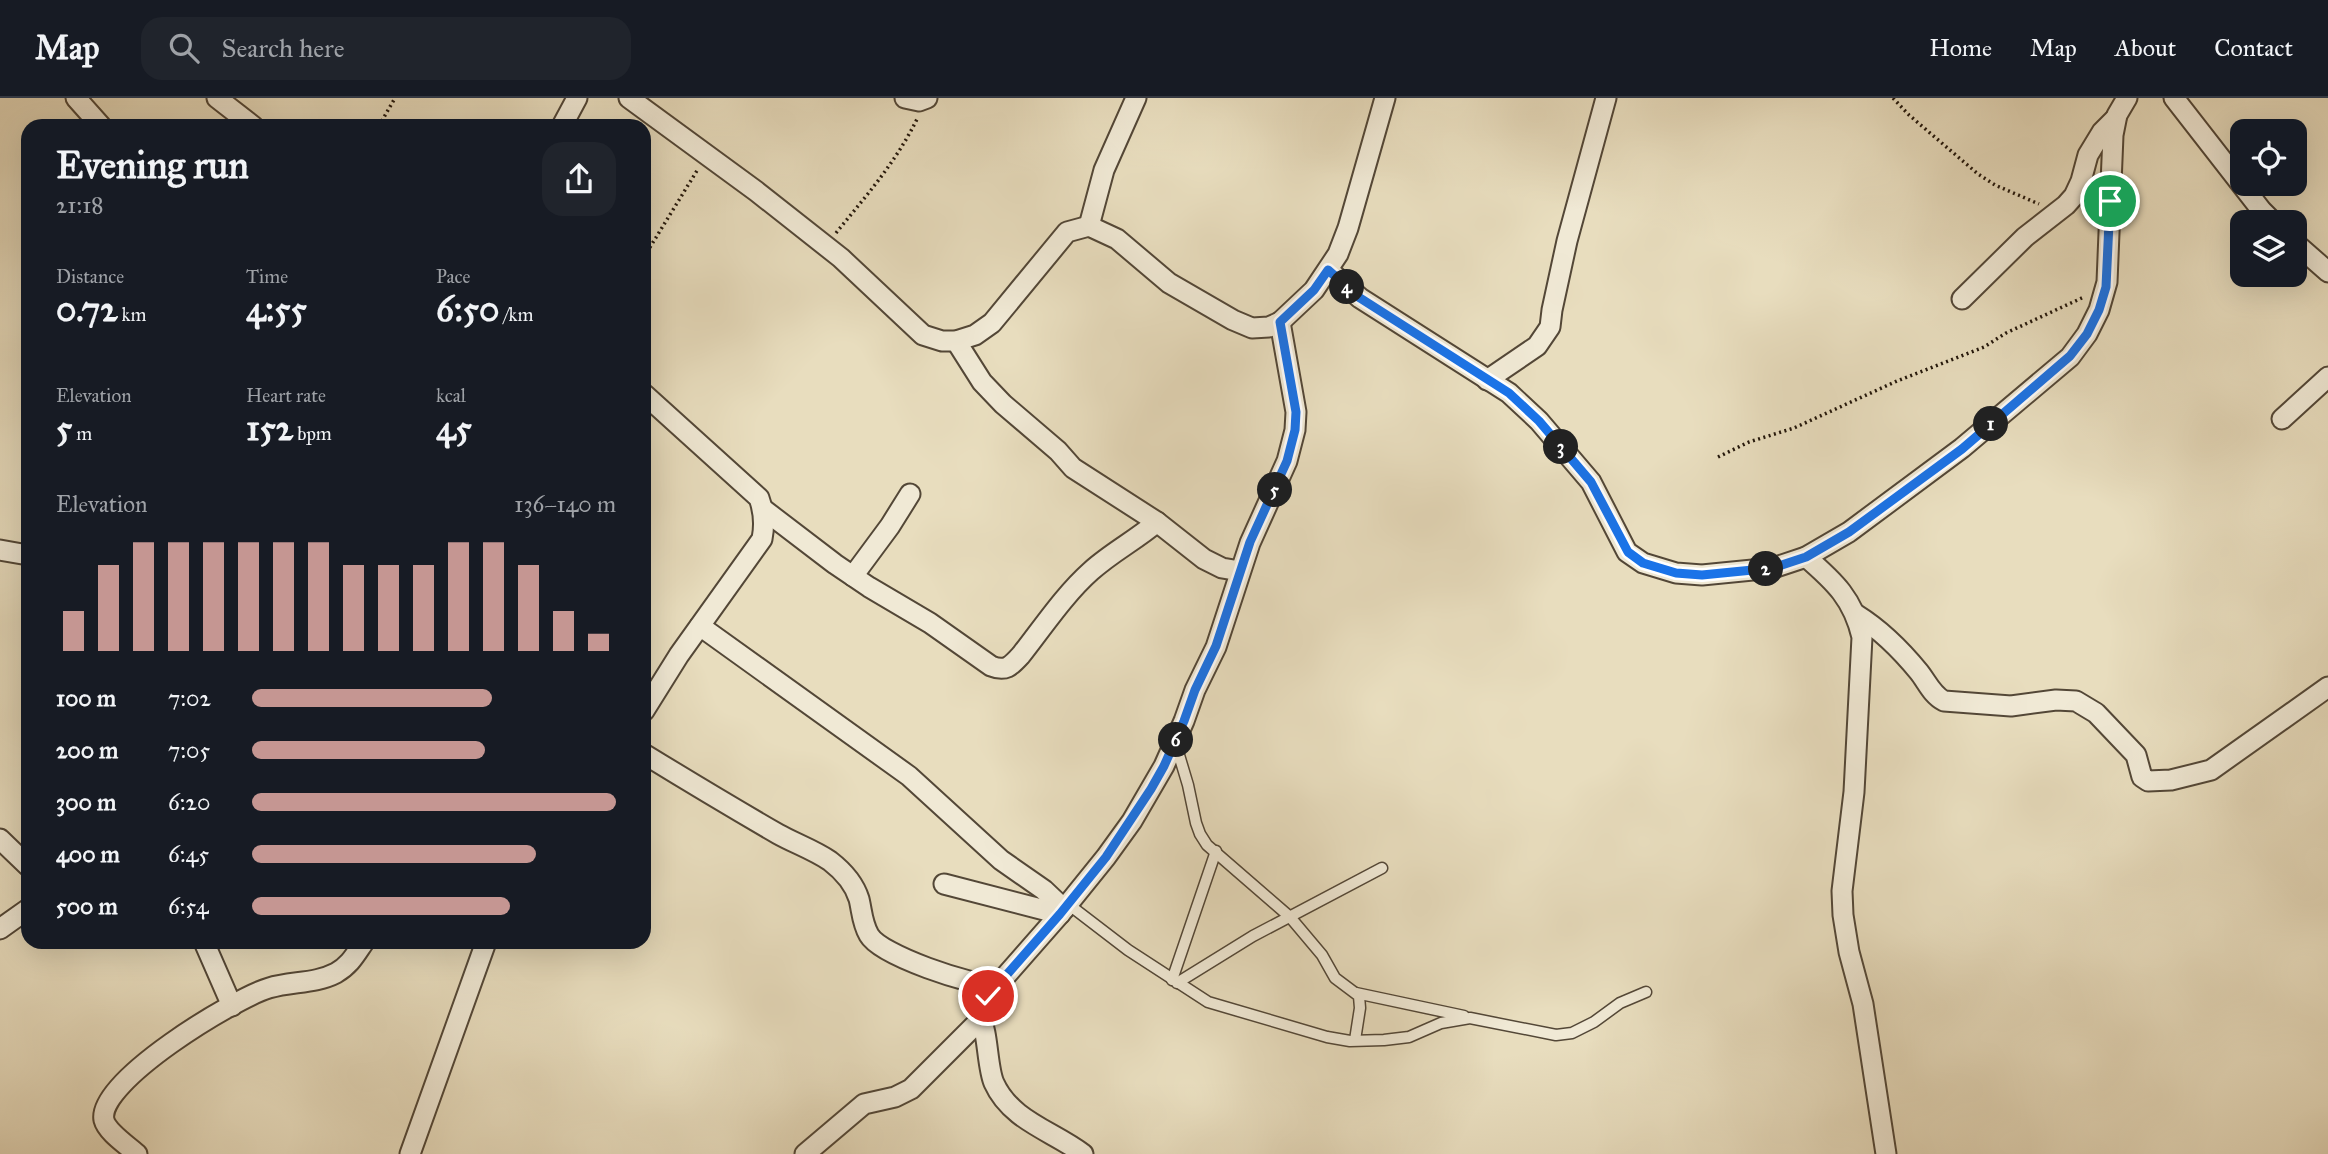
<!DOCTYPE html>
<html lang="en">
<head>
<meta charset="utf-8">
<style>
  body { margin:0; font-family:"IM FELL Great Primer",serif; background:#20242c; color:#f1f3f6; height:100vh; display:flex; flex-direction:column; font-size:26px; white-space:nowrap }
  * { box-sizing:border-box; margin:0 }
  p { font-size:23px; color:#9ea1a6 }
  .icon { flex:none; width:38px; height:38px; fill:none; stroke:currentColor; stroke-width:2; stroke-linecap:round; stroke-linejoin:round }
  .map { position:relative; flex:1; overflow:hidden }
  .details { position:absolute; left:21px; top:21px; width:630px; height:830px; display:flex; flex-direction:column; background:#171b24; border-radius:21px; box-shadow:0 7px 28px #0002 }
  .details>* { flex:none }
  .fabs { position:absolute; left:2230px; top:21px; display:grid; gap:14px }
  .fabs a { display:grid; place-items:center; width:77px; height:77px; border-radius:14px; background:#171b24; box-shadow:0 7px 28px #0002; font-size:35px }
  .pin { position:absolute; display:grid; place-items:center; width:60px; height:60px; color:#fff; margin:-30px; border:4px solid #fff; border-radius:50%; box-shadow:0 2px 7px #0007 }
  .km { position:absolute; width:35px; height:35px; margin:-18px; border-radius:50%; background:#222; color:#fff; font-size:19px; line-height:35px; text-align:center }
  .round { display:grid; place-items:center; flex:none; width:74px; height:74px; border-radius:21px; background:#20242c }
  .overview { display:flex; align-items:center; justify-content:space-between; height:119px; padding:0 35px }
  h1 { font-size:38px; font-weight:800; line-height:52px }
  .figures { display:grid; grid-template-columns:repeat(3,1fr); gap:10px; height:119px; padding:7px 35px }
  .figures div { display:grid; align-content:center }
  .figures b { font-size:35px; font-weight:800 }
  .figures small { font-size:19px; font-weight:400 }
  .figures p { font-size:19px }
  .chart { height:196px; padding:14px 35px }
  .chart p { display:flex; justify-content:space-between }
  .chart svg { width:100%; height:126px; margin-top:7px; stroke:#c59692; stroke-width:6 }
  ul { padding:0 35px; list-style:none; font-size:23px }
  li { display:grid; grid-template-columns:112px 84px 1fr; align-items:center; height:52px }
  li i { height:18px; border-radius:9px; background:#c59692 }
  header { display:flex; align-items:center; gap:42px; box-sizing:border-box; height:98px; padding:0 35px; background:#171b24; border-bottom:2px solid #363941 }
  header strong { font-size:33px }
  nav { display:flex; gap:38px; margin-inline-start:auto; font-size:24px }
  .search { width:490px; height:63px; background:#20242c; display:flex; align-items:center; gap:18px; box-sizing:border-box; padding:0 24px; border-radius:21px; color:#9ea1a6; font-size:26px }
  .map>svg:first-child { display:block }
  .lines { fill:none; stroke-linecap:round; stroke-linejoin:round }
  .lane-casing { stroke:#534737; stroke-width:13 }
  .street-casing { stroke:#534737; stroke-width:23 }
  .path { stroke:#21150a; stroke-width:3.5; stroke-dasharray:2 3.5; stroke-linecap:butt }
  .lane { stroke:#f0e9d5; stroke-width:10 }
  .street { stroke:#f0e9d5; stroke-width:19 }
  .route-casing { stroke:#fff; stroke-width:14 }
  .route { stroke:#1a73e8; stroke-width:9 }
</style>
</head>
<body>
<header>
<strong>Map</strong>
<div class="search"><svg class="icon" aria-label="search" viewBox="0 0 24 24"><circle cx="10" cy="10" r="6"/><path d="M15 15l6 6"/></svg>Search here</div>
<nav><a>Home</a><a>Map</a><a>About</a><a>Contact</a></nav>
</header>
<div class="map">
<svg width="2328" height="1056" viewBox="0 0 2328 1056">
  <rect width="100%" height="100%" fill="#e8ddbe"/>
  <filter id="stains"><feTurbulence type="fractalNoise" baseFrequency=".00286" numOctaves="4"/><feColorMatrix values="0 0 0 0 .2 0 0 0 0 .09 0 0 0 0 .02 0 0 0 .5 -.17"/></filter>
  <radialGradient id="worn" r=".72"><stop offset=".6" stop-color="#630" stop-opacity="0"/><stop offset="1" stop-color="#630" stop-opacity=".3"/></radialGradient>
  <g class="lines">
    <g class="lane-casing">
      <g id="lane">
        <path d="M1176 647 1188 687 1196 725 1200 736 1207 747 1290 819 1322 857 1335 880 1359 898 1360 910 1355 942"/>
        <path d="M1068 806 1128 852 1208 904 1327 939 1350 943 1384 942 1409 939 1441 925 1470 920 1556 937 1572 935 1594 924 1620 905 1646 894"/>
        <path d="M1172 882 1216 753"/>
        <path d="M1177 885 1253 838 1382 770"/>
        <path d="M1356 895 1464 918"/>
      </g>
    </g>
    <g class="street-casing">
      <g id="street">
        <path d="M76 0 101 28"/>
        <path d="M217 0 253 28"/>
        <path d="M629 0 756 93 841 160 923 237 942 243H956L975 237 992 225 1067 134 1089 128 1117 141 1169 185 1233 222 1252 230 1269 229 1280 224 1314 192 1338 156 1348 130 1385 0"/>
        <path d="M905 0 919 3 927 0"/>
        <path d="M2174 0 2262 113 2273 124"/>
        <path d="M562 28 577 0"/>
        <path d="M1089 128 1104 72 1136 0"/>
        <path d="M2294 144 2328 174"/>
        <path d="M1328 172 1360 200 1509 295 1539 323 1591 384 1627 454 1643 465 1676 475 1702 477 1773 470 1806 459 1849 434 1962 350 2070 259 2087 236 2099 212 2107 184 2113 37 2117 17 2127 0"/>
        <path d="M1962 201 2025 139 2066 107 2074 98 2081 83 2088 57 2102 34 2116 20"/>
        <path d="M956 243 982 284 1003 306 1058 353 1073 370 1157 424 1204 461 1222 470 1240 473"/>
        <path d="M1487 282 1537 248 1550 229 1552 212 1567 143 1606 0"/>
        <path d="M644 296 759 400C764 414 765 426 762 441L679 557 644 613"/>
        <path d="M2282 321 2328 279"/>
        <path d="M763 411 835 466 869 489 930 525 991 568C1006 574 1011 568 1021 557 1043 529 1065 496 1091 473 1112 454 1136 442 1157 424"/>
        <path d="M0 452 28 457"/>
        <path d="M1806 459C1835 484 1853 501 1862 539L1854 694 1842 793 1843 817 1849 854 1863 906 1886 1056"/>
        <path d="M853 478 890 428 910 396"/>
        <path d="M1857 517C1881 532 1901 552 1919 574 1927 584 1932 597 1944 603L2011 608 2056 602 2076 603 2096 615 2136 657 2142 679 2148 683 2171 682 2211 672 2328 589"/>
        <path d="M700 528 909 678 1001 762 1044 792 1064 811"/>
        <path d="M644 656C688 683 733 710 778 736 794 745 814 752 830 763 843 773 854 785 859 801 862 813 862 825 869 837 881 858 971 887 996 888"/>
        <path d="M0 741 28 768"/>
        <path d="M944 786 1060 816"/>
        <path d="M0 831 28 811"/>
        <path d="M204 844 232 908"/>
        <path d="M980 922C988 930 987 970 994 985 1011 1023 1053 1033 1083 1056"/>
        <path d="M137 1056C127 1047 107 1034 104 1022 96 984 235 900 269 890 291 883 315 886 336 875 350 867 355 857 364 844"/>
        <path d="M410 1056 486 844"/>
        <path d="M805 1056 864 1006 895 999 911 991 980 922 988 898 1060 816 1106 759 1132 723 1164 668 1184 623 1195 592 1216 549 1250 445 1287 363 1295 332 1296 314 1280 224"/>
      </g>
    </g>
    <g class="path">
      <path d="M1893 0 1909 17 1978 76 1995 87 2039 106"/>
      <path d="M379 28 395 0"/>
      <path d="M836 135C866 98 897 63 918 19"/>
      <path d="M644 159 698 71"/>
      <path d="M1718 359 1749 344 1794 330 1897 283 1984 249 2006 235 2084 199"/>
    </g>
    <use href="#lane" class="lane"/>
    <use href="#street" class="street"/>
  </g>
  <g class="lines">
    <g class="route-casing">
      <path id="route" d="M988 898 1060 816 1106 759 1151 691 1164 668 1184 623 1195 592 1216 548 1250 444 1287 363 1295 332 1296 314 1280 224 1314 192 1328 172 1360 200 1509 295 1539 323 1591 384 1628 454 1643 465 1676 475 1702 477 1773 470 1806 459 1849 434 1962 351 2070 258 2087 236 2099 212 2106 189 2110 103"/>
    </g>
    <use href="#route" class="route"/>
  </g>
  <rect width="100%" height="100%" filter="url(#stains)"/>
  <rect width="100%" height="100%" fill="url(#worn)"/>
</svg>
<div class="fabs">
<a><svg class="icon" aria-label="locate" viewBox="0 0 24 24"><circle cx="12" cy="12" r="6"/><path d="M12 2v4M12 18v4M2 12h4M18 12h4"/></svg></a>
<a><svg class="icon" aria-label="layers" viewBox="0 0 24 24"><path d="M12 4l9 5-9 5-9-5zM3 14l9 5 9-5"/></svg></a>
</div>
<div class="pin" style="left:2110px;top:103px;background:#1e9e55"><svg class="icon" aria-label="arrive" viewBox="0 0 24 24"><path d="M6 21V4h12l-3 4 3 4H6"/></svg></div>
<div class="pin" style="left:988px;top:898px;background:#d93025"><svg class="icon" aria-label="check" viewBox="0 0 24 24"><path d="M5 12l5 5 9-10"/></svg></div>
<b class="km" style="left:1991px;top:326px">1</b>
<b class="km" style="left:1766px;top:471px">2</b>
<b class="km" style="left:1561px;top:349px">3</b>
<b class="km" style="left:1347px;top:189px">4</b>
<b class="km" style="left:1275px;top:392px">5</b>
<b class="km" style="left:1176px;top:642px">6</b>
<section class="details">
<div class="overview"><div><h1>Evening run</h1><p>21:18</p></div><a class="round"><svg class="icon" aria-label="share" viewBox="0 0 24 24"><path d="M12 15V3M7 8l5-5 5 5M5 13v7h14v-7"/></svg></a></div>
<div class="figures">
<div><p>Distance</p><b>0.72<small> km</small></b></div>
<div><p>Time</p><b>4:55</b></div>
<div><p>Pace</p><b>6:50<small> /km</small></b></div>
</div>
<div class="figures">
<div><p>Elevation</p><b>5<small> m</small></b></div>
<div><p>Heart rate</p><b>152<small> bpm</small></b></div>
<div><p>kcal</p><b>45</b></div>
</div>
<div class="chart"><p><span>Elevation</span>136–140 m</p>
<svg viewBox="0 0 160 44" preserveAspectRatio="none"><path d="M5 44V30M15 44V14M25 44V6M35 44V6M45 44V6M55 44V6M65 44V6M75 44V6M85 44V14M95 44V14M105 44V14M115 44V6M125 44V6M135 44V14M145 44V30M155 44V38"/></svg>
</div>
<ul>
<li><b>100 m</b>7:02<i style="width:66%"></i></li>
<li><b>200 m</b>7:05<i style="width:64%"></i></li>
<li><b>300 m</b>6:20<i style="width:100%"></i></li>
<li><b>400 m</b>6:45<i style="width:78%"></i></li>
<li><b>500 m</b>6:54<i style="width:71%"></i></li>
</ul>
</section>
</div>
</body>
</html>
